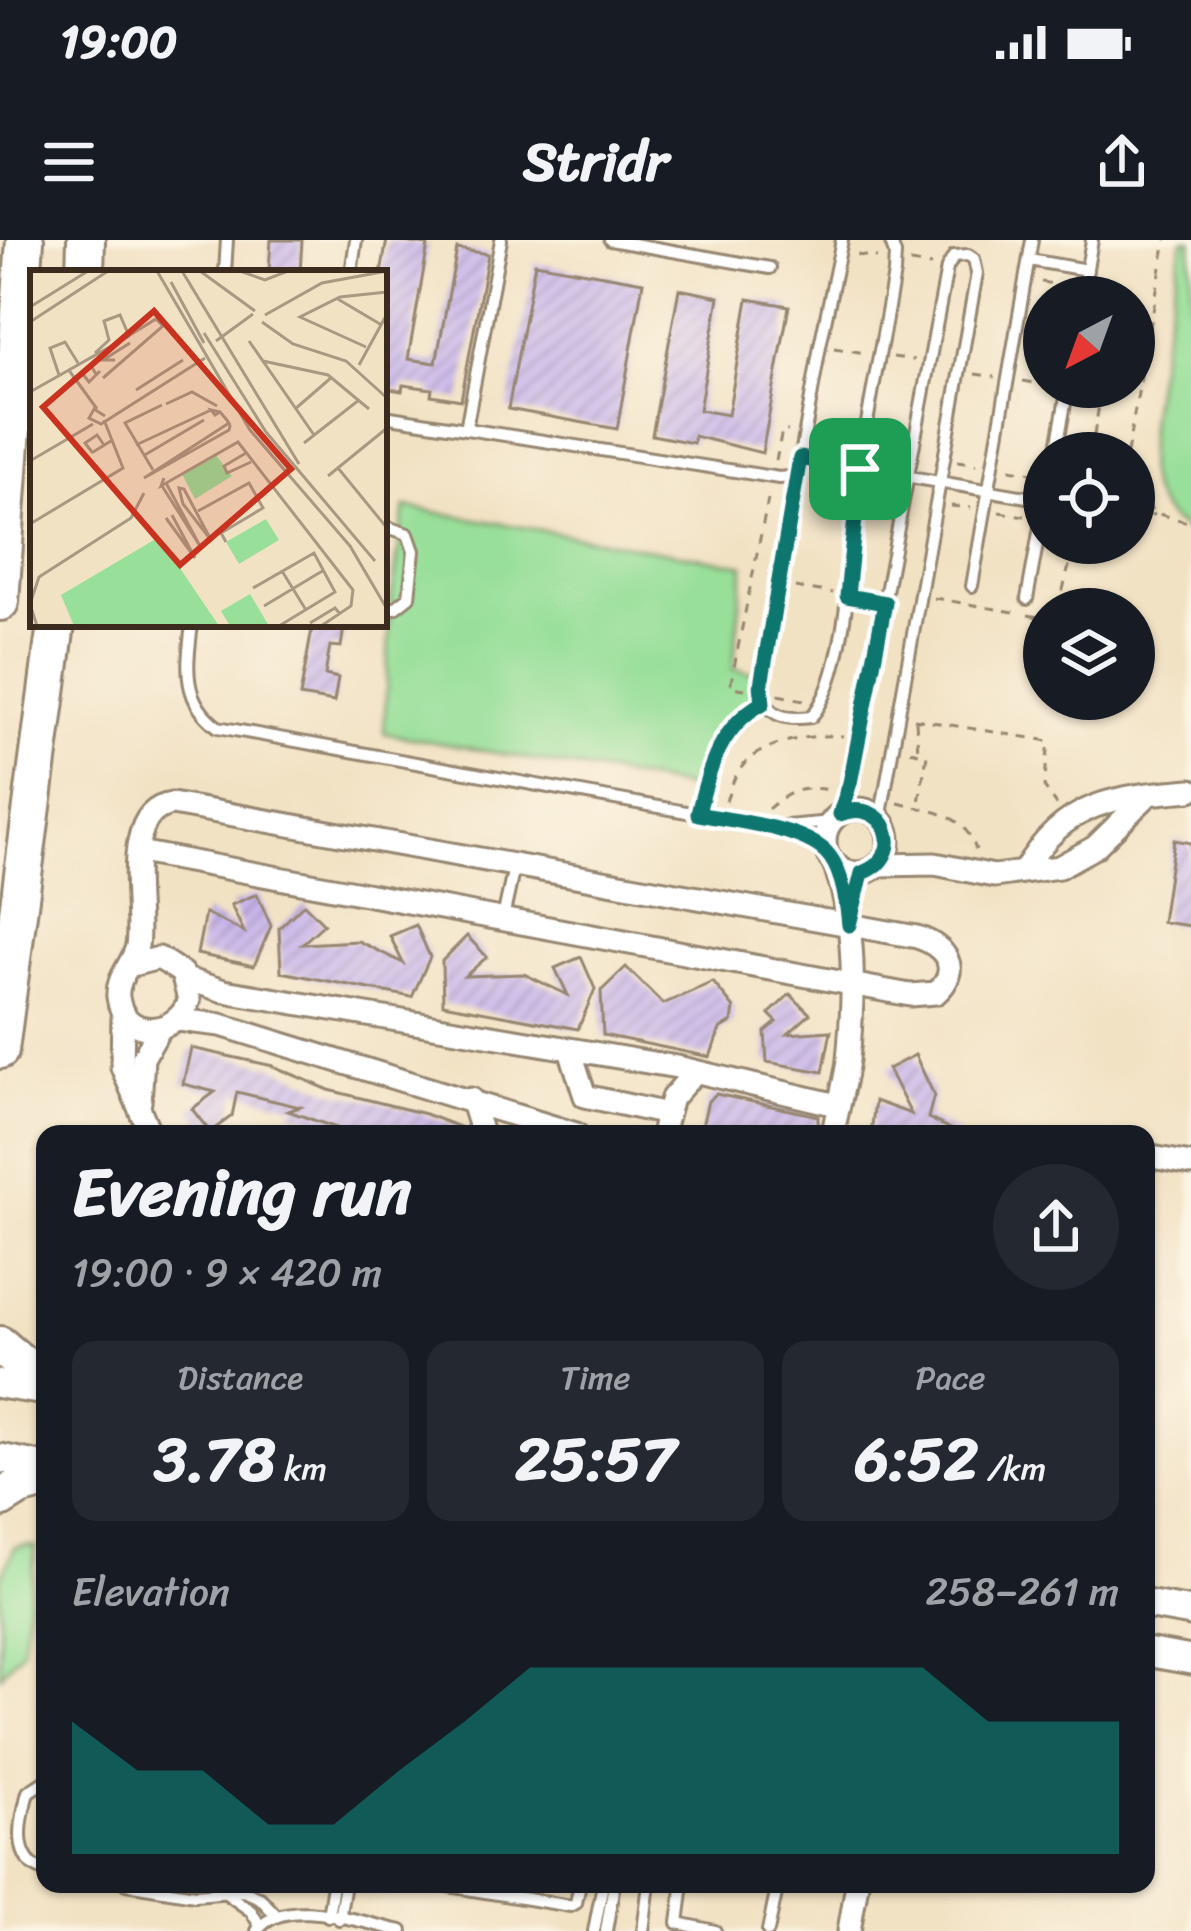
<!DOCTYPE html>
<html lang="en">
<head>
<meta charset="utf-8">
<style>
  body { margin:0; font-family:Sriracha,sans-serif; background:#242831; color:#f1f3f6; height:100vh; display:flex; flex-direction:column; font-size:45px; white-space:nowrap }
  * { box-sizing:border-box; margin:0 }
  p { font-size:39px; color:#9ea1a6 }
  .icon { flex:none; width:66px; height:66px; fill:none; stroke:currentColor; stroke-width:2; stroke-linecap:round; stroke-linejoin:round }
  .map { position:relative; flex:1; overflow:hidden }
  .drawer { position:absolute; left:36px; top:885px; width:1119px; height:768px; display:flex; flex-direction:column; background:#171b24; border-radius:24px; box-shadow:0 3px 9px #0004 }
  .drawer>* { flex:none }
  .needle { width:78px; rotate:221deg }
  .controls { position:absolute; left:1023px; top:36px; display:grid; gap:24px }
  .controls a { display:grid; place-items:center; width:132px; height:132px; border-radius:50%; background:#171b24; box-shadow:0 3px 9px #0004; font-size:60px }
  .pin { position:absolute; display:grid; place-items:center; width:102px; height:102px; color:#fff; margin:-51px; border-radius:24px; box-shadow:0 6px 18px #0006 }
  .round { display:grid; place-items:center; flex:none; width:126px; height:126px; border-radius:63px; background:#242831 }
  .overview { display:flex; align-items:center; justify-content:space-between; height:204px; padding:0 36px }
  h1 { font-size:66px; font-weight:700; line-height:90px }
  .stats { display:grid; grid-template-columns:repeat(3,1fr); gap:18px; height:204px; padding:12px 36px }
  .stats div { display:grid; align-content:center; border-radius:24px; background:#242831; text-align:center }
  .stats b { font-size:60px; font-weight:700 }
  .stats small { font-size:33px; font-weight:400 }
  .stats p { font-size:33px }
  .chart { height:336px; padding:24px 36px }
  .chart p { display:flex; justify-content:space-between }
  .chart svg { width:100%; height:216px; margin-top:12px; fill:#0f766e; opacity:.7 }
  .status { display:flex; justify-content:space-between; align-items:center; height:84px; padding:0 60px; background:#171b24; direction:ltr }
  .status svg { height:33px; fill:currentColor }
  header { display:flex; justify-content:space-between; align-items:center; height:156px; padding:0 36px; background:#171b24; font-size:54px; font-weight:700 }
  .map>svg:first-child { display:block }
  .green { fill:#98df99; stroke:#6a845c; stroke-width:3 }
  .building { fill:url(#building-hatch) }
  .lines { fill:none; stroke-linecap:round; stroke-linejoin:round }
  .service-casing { stroke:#968671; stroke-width:16 }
  .minor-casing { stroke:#968671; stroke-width:27 }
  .tertiary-casing { stroke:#968671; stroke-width:33 }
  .primary-casing { stroke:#968671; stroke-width:42 }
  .path { stroke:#968671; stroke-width:3; stroke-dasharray:9 9; stroke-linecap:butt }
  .service { stroke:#fff; stroke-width:10 }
  .minor { stroke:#fff; stroke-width:21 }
  .tertiary { stroke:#fff; stroke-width:27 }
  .primary { stroke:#fff; stroke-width:36 }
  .route-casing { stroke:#fff; stroke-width:24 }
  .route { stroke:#0f766e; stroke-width:15 }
  .inset-road { fill:none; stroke:#a99882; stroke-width:3 }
  .view { fill:#c8321e; fill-opacity:0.15; stroke:#c8321e; stroke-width:6 }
  .inset-edge { fill:none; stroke:#3b2a1e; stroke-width:6 }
</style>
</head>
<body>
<div class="status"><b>19:00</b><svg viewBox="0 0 49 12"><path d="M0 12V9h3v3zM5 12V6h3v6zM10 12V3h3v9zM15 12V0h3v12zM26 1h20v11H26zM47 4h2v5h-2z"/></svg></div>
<header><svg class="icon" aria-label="menu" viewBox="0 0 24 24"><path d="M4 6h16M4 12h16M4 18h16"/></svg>Stridr<svg class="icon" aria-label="share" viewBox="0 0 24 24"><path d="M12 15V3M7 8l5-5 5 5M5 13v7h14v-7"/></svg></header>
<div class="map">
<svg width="1191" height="1691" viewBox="0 0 1191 1691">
  <defs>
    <pattern id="building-hatch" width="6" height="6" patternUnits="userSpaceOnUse" patternTransform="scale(3)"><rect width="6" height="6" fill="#c8b5eb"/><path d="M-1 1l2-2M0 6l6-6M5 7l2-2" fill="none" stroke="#a493be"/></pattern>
  </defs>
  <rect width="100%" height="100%" fill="#fcf5e5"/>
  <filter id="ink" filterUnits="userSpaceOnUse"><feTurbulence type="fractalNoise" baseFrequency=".00833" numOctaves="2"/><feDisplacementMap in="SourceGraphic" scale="24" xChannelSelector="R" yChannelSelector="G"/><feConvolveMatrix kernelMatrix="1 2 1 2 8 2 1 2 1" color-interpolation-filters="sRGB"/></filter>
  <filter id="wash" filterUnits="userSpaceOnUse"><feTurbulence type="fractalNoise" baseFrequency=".004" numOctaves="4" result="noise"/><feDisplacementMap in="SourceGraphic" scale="48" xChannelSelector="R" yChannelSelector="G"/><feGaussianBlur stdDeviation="2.7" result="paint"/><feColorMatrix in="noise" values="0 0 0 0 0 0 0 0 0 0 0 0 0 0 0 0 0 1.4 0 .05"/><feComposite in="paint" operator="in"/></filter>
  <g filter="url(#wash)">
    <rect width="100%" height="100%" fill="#f2e2c4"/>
    <g class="green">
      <path d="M1183 0H1191V293C1168 282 1151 262 1148 235 1143 171 1171 66 1183 0Z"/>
      <path d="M405 267 744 325 733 429 763 435C750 471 717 512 697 549L384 493 391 362Z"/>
      <path d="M28 1305 36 1307 22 1410 0 1436V1339L15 1307Z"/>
    </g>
    <g id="blocks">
      <g class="building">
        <path d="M271 0H302L300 33 269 31Z"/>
        <path d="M387 0 428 5 408 119 436 123 457 9 488 14 461 160 431 155 432 149 403 145 402 151 384 148 381 33Z"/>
        <path d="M535 23 643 42 617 189 508 169Z"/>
        <path d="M679 49 719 57 699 170 728 175 748 59 789 66 762 213 694 196 693 203 652 195Z"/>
        <path d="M313 384 344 387 341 407 330 406 325 435 338 438 334 462 300 456Z"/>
        <path d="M1174 600 1191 603V686L1162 682Z"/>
        <path d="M257 654 271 686 254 726 197 714 205 673 244 692 231 665Z"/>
        <path d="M304 664 324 684 302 704 358 701 403 723 390 696 416 685 430 717 412 757 281 732 279 688Z"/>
        <path d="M467 696 487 717 465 736 524 734 568 755 555 728 581 717 595 749 578 789 443 764 442 721Z"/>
        <path d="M626 727 663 764 713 742 734 768 732 782 720 789 710 817 603 795 601 751Z"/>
        <path d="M790 754 810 774 788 794 831 791 823 832 767 822 765 792 777 782 769 774Z"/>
        <path d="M191 808 273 826 329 850 425 874 465 889 466 894H353L288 871 300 867 237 852 232 876 210 892 192 869 215 852 183 844Z"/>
        <path d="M915 815 934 855 928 878 961 894H871L875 861 911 874 888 829Z"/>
        <path d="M716 854 818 876V894H700L708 861Z"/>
      </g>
    </g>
  </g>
  <g filter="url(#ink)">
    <use href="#blocks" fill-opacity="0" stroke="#968671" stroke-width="3"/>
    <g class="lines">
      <g class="service-casing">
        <g id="service">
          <path d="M610 0 770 28"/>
          <path d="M842 0 820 106 761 445C764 475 783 481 811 477 849 437 852 292 859 234 868 167 883 100 894 33L895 14 890 0"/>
          <path d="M1029 20 1087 30"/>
          <path d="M225 33 227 0"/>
          <path d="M351 33 356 0"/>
          <path d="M1082 57 1092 0"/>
          <path d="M384 176 779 238 797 236"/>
          <path d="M466 189 501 0"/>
          <path d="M1056 213 1068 147"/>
          <path d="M800 218 1044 260"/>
          <path d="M384 286 408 294 414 311 409 357 395 368 384 366"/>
          <path d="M972 346 1032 0"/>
          <path d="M1027 359 1044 265"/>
          <path d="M192 384C187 426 181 460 218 487L758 585 797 597 827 613"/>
          <path d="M699 574C708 530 721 485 763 463"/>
          <path d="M840 574 850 543 947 28 954 16 968 15 974 19 977 33 880 580"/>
          <path d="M776 587 831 582"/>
          <path d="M503 678 514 627"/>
          <path d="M45 1541 28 1552C21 1579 11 1622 45 1631"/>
          <path d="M126 1644 195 1655 243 1651 260 1658 275 1674"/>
          <path d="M436 1644 571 1666 576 1663 580 1644"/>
          <path d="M683 1644 678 1683 715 1691"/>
          <path d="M227 1654 251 1671 260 1686"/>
          <path d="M328 1676 333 1644"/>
          <path d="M339 1679 345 1644"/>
          <path d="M257 1691C284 1653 361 1683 402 1691"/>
          <path d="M594 1691 603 1644"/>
          <path d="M606 1691 614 1644"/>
          <path d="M643 1691 649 1644"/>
          <path d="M768 1691 778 1644"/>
        </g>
      </g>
      <g class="minor-casing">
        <g id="minor">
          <circle cx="857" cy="601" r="32"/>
          <path d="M878 625 935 624 994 636 1059 627 1095 607 1148 555"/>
          <path d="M1024 631C1064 561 1116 556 1191 550"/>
          <path d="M132 725 159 718 182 733 189 760C177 797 123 800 118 757 116 738 133 724 137 706 143 670 118 571 172 564L917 697C945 706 963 729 936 753L910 755 139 612"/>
          <path d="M186 739 224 751 677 827 837 865"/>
          <path d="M123 773 122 827 150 894"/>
          <path d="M178 780 221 785 576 894"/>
          <path d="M570 810 585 856 667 874"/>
          <path d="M471 859 482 894"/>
          <path d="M140 862 143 818 159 790"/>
          <path d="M662 894 672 858 695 832"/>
          <path d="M833 894C837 869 845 845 848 820 854 756 857 684 834 624"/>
          <path d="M1146 916 1191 924"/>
          <path d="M849 1691 857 1644"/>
        </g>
      </g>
      <g class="tertiary-casing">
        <g id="tertiary">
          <path d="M0 1144 45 1151"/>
          <path d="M0 1218 45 1227"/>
          <path d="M1146 1364 1191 1372"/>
          <path d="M1146 1412 1191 1420"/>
        </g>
      </g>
      <g class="primary-casing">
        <g id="primary">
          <path d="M85 33 86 0"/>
          <path d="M0 362 25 0"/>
          <path d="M0 810 56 384"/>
          <path d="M0 1105 22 1124 45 1134"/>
          <path d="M0 1259 19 1247 45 1240"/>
        </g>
      </g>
      <g class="path">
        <path d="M857 15 877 18"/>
        <path d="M910 23 931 26"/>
        <path d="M1041 42 1067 46"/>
        <path d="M1100 51 1114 57"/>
        <path d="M834 108 866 113"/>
        <path d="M893 117 914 120"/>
        <path d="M975 134 995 137"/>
        <path d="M1023 141 1044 145"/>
        <path d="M821 197 847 202"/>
        <path d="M1091 213 1102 147"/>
        <path d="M1127 213 1166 0"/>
        <path d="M776 221 782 190 788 191"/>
        <path d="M957 221 977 224"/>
        <path d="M1010 229 1044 235"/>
        <path d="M813 239 845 245"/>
        <path d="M1134 250 1155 273 1191 283"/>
        <path d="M951 266 971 268"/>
        <path d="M999 272 1025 276"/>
        <path d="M1134 283 1154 274"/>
        <path d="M795 347 833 353"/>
        <path d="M934 358 1019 373"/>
        <path d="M1058 369 1075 303"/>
        <path d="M1028 375 1044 378"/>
        <path d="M745 449 730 447 769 254"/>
        <path d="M778 455 804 460"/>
        <path d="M914 479 1049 501 1044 547 1057 565"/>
        <path d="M916 481 918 513"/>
        <path d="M910 511 927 515 918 568"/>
        <path d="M726 561C729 553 732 542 737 534 755 502 809 494 843 496"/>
        <path d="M898 563C933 572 964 572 976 610"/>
        <path d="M768 569C787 552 804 545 830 550"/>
      </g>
      <use href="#service" class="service"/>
      <use href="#minor" class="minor"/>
      <use href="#tertiary" class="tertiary"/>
      <use href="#primary" class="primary"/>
    </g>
  </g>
  <g class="lines" filter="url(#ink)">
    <g class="route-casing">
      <path id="route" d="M800 218 860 229 847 356 885 363 850 543 840 574C887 556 909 616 862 633L849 685C847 663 842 628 826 612 800 587 733 581 698 574 708 530 721 485 763 463L761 445Z"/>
    </g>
    <use href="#route" class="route"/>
  </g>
  <g transform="translate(30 30)">
    <rect width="357" height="357" fill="#f2e2c4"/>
    <path d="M185 184 202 206 165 229 152 204ZM236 249 249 270 209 294 196 272ZM129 267 189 356H44L31 325ZM220 324 239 356H200L191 341Z" fill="#98df99"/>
    <path class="inset-road" d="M127 1 220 160 320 276 357 339M152 1 269 194M170 1 225 41M210 1 235 10 258 1M141 12 174 73M306 28 350 54M0 37 58 1M235 45 292 13 357 1M0 52 78 1M232 52 263 74 316 91 357 128M174 63 236 162 345 291M186 71 223 44M219 71 284 165M336 77 270 47 310 27 357 22M85 90H73L100 73M233 91 298 105 339 139M329 95 357 44M38 99 67 139M66 104 61 96 52 103 59 112 70 101M29 105 20 78 35 72 48 93M73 108 133 56 126 49 100 65M106 120 153 90M0 122 99 66 90 45 74 51 79 70 65 83M136 134 162 122 187 136M265 139 302 107M190 142 181 140 185 145 190 142 196 149 199 153 200 156 199 160 114 208 199 153M75 146 64 139 59 148 71 154 175 88M274 173 329 130M74 175 67 165 55 173 62 182H63L81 171M106 175 181 140M216 183 194 196 197 203 221 192M113 186 174 150M0 191 63 154M308 198 357 258M123 200 95 153 132 135M298 206 357 158M134 208 131 216 208 172 323 320 321 336 291 356M132 216 170 276 136 213M149 218 154 219 181 270 153 234ZM168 241 219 213 233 238 191 263 196 272M136 248 165 288 142 245M0 254 93 198 74 150M252 301 276 340M223 318 284 283 305 322 249 356M234 336 294 300M280 353 305 338 310 344M7 356 0 334 9 307 101 248 114 223"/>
    <path class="view" d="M124 41 261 199 150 295 13 137Z"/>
    <rect width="357" height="357" class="inset-edge"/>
  </g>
</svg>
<div class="controls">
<a><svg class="needle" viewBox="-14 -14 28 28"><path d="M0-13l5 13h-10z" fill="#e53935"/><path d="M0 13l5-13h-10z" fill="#9ea1a6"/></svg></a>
<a><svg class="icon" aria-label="locate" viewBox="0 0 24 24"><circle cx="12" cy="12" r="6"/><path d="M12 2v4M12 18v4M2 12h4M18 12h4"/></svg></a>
<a><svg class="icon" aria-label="layers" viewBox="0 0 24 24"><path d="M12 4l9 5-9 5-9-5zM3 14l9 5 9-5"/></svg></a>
</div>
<div class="pin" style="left:860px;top:229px;background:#1e9e55"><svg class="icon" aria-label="arrive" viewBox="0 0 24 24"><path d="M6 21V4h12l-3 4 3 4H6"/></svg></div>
<section class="drawer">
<div class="overview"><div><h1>Evening run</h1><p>19:00 · 9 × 420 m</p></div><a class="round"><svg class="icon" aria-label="share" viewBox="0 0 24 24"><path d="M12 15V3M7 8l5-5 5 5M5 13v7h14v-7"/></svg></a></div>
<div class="stats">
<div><p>Distance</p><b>3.78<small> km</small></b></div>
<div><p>Time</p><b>25:57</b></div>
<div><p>Pace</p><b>6:52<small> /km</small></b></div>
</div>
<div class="chart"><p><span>Elevation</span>258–261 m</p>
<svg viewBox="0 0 160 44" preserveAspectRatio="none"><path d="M0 44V17L10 27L20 27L30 38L40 38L50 27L60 17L70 6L80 6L90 6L100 6L110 6L120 6L130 6L140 17L150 17L160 17V44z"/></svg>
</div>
</section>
</div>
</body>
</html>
